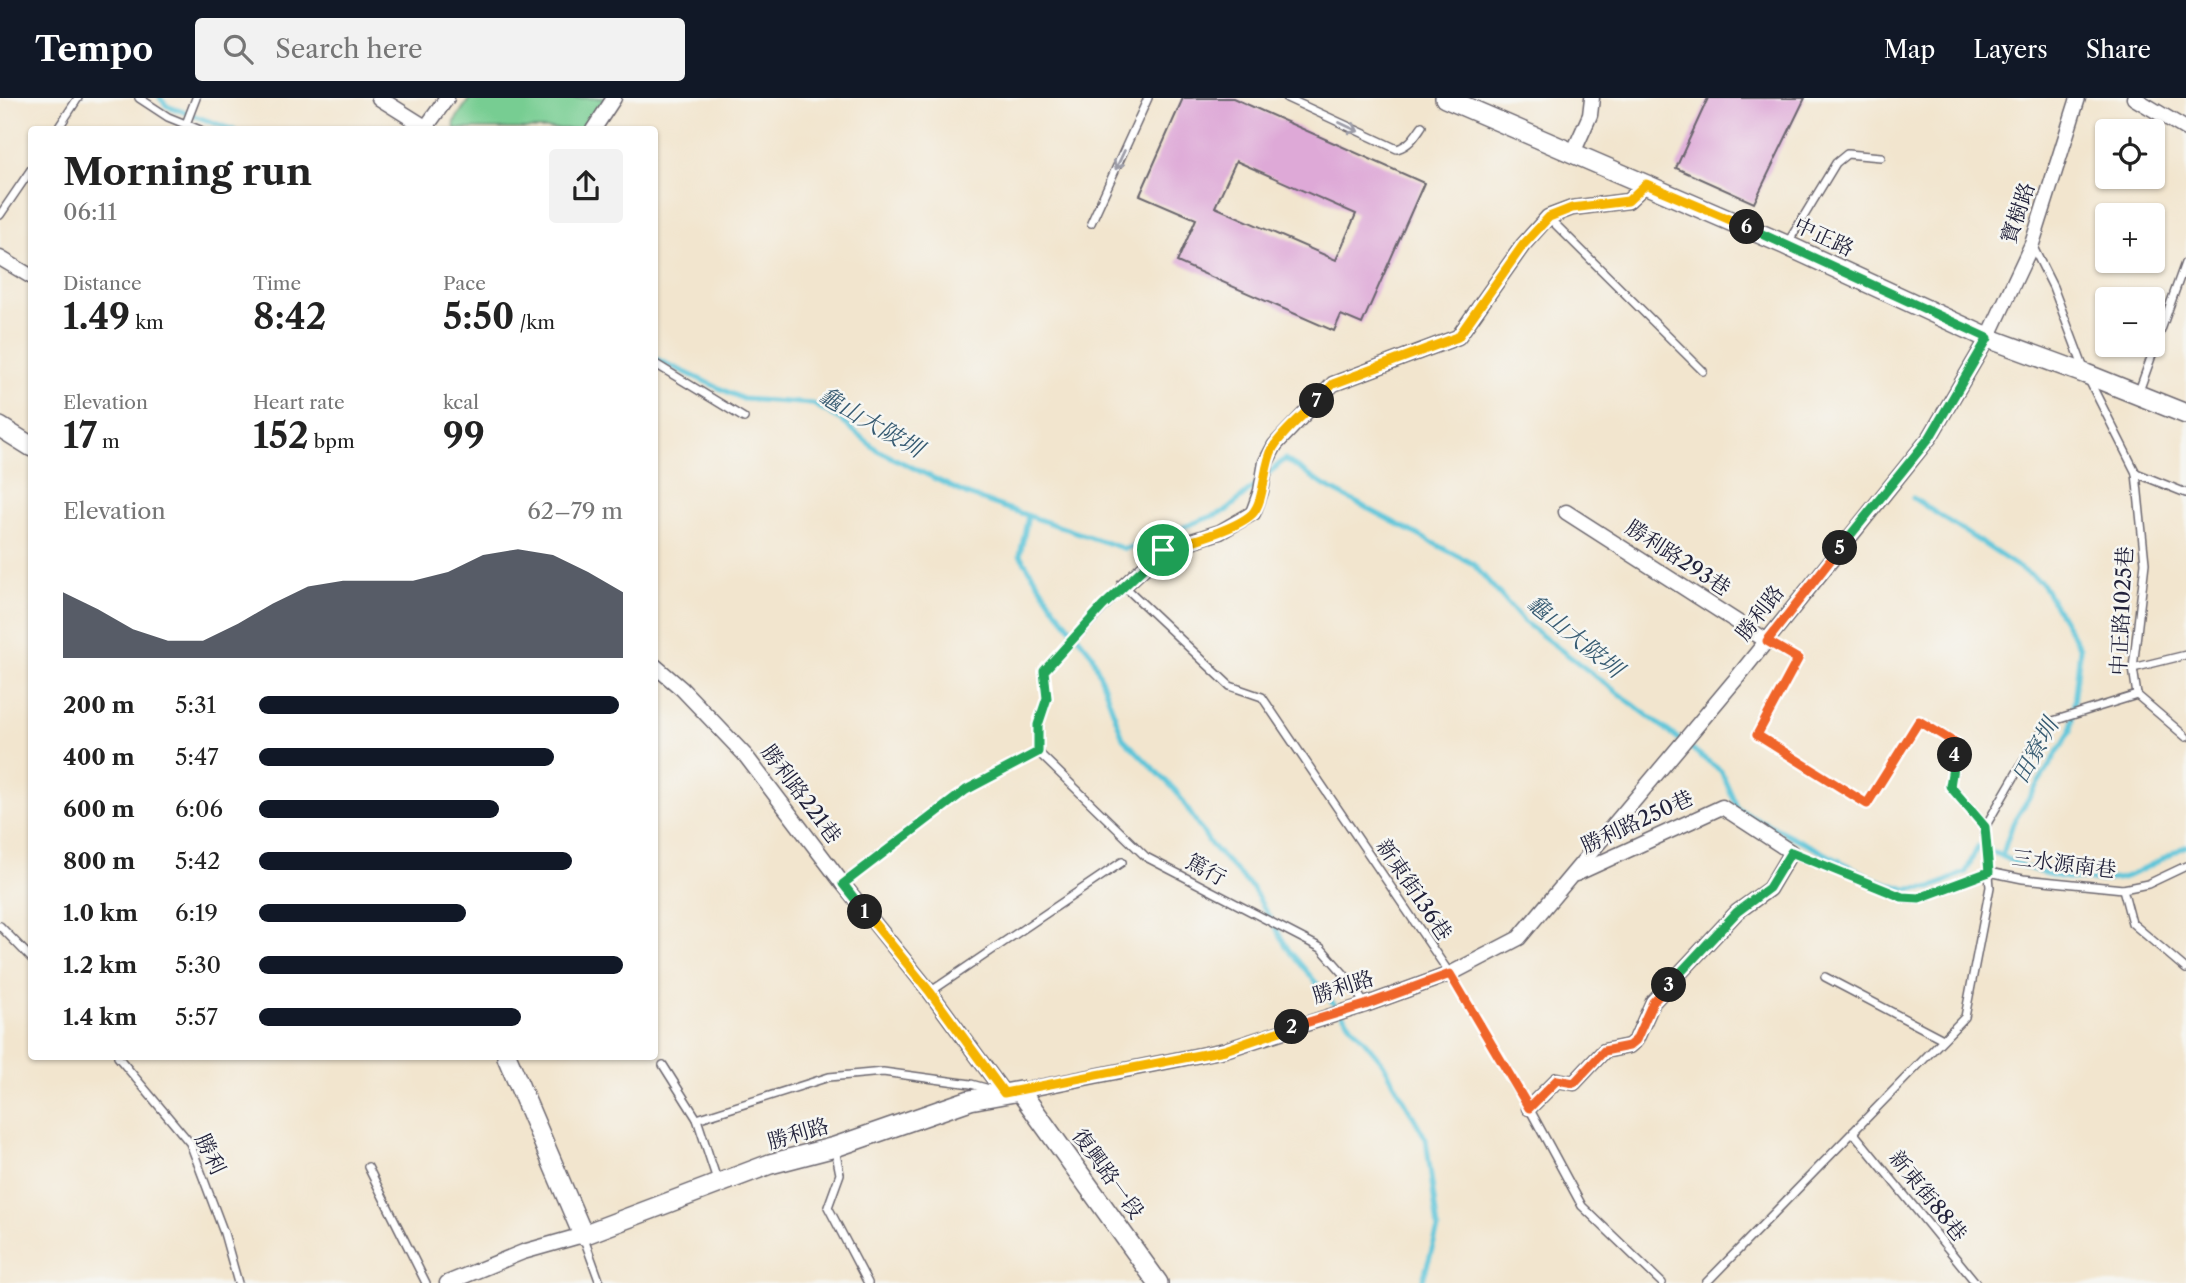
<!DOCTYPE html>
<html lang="en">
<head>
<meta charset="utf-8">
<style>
  body { margin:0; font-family:"Libre Caslon Text","Noto Serif TC",serif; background:#f2f2f2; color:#222; height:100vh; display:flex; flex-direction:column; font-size:26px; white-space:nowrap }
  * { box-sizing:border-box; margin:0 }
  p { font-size:23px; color:#767676 }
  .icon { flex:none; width:38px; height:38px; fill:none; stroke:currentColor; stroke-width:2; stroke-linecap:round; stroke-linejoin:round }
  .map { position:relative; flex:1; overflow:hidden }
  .sheet { position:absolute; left:28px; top:28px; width:630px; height:934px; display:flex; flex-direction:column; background:#fff; border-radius:7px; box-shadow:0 2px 5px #0004 }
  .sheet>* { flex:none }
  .controls { position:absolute; left:2095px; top:21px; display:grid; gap:14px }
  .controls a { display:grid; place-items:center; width:70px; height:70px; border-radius:7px; background:#fff; box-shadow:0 2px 5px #0004; font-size:35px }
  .pin { position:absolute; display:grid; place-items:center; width:60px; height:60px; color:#fff; margin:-30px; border:4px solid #fff; border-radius:50%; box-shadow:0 2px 7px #0007 }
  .km { position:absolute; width:35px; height:35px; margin:-18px; border-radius:50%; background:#222; color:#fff; font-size:19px; line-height:35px; text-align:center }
  .round { display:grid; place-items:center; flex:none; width:74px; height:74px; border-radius:7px; background:#f2f2f2 }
  .head { display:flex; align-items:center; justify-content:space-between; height:119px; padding:0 35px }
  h1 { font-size:38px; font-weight:700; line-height:52px }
  .metrics { display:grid; grid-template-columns:repeat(3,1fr); gap:10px; height:119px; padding:7px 35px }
  .metrics div { display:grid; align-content:center }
  .metrics b { font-size:35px; font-weight:700 }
  .metrics small { font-size:19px; font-weight:400 }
  .metrics p { font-size:19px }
  .chart { height:196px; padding:14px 35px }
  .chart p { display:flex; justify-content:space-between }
  .chart svg { width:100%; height:126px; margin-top:7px; fill:#111827; opacity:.7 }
  ul { padding:0 35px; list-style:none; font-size:23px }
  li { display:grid; grid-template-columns:112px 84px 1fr; align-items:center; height:52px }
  li i { height:18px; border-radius:9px; background:#111827 }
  header { display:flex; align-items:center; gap:42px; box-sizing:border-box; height:98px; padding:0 35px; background:#111827; color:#fff }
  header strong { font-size:33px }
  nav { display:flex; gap:38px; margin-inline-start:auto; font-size:24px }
  .search { width:490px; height:63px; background:#f2f2f2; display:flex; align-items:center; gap:18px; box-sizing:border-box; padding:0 24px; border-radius:7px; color:#767676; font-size:26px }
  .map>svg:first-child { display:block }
  .green { fill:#77cd92; stroke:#4c7866; stroke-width:2 }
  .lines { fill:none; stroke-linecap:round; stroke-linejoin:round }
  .stream { stroke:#5dc5d9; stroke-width:5 }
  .building { fill:#dea9d7; fill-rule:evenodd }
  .service-casing { stroke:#6b666e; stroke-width:10 }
  .minor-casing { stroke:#6b666e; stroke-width:17 }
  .tertiary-casing { stroke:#6b666e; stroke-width:22 }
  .service { stroke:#fff; stroke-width:7 }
  .minor { stroke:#fff; stroke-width:14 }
  .tertiary { stroke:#fff; stroke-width:19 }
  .oneway { stroke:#9c9ca7 }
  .split-1-casing { stroke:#fff; stroke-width:14 }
  .split-2-casing { stroke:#fff; stroke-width:14 }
  .split-3-casing { stroke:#fff; stroke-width:14 }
  .split-4-casing { stroke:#fff; stroke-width:14 }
  .split-5-casing { stroke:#fff; stroke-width:14 }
  .split-6-casing { stroke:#fff; stroke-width:14 }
  .split-7-casing { stroke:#fff; stroke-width:14 }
  .split-8-casing { stroke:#fff; stroke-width:14 }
  .split-1 { stroke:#22a559; stroke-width:9 }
  .split-2 { stroke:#f5b400; stroke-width:9 }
  .split-3 { stroke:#f0652b; stroke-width:9 }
  .split-4 { stroke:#22a559; stroke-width:9 }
  .split-5 { stroke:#f0652b; stroke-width:9 }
  .split-6 { stroke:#22a559; stroke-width:9 }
  .split-7 { stroke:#f5b400; stroke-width:9 }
  .split-8 { stroke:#f5b400; stroke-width:9 }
  .labels { text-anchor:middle; stroke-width:5; stroke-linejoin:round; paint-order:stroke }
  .street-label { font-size:21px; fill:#22223b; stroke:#f6f6f2 }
  .water-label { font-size:23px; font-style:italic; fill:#375b72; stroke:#f6f6f2 }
</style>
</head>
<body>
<header>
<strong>Tempo</strong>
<div class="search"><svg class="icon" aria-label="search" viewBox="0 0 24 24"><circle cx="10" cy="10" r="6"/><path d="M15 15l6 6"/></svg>Search here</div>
<nav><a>Map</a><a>Layers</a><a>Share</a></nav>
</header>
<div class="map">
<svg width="2186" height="1185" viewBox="0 0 2186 1185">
  <rect width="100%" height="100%" fill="#f6f6f2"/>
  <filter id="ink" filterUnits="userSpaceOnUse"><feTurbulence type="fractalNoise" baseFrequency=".0143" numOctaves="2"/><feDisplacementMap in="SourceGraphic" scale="14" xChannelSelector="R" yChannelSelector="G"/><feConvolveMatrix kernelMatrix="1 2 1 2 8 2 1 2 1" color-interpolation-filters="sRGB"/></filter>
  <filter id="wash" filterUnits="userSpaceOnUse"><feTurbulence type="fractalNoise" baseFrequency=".00686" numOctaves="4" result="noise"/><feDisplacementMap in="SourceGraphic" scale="28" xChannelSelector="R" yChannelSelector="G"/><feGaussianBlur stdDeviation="1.57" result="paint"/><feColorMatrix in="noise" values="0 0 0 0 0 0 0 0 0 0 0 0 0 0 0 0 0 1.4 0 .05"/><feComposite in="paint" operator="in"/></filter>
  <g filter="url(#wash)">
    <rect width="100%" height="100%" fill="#f2e5ce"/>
    <path class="green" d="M470 0H610L589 31H455L454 24Z"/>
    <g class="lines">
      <g class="stream">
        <path d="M160 0 167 8 234 32"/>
        <path d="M654 260 743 301 813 306 838 320 877 352 968 397 1125 451 1226 413 1259 384"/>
        <path d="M1269 375 1285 361 1325 388 1473 466 1524 524 1721 673 1738 711 1877 782 1906 791 1931 790 1966 774 1978 748 2002 758"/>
        <path d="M1913 400 2041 484 2080 550 2071 633 2013 725 2002 758C2036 777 2078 786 2117 781 2133 779 2170 756 2186 748"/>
        <path d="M1028 418 1020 457 1054 509 1092 556 1123 640 1176 693 1211 747 1253 791 1288 851 1383 965 1426 1041 1438 1131 1422 1185"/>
      </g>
    </g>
    <g id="blocks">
      <g class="building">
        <path d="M1183 0H1233L1424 85 1362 226 1341 217 1334 233 1177 164 1196 121 1140 97ZM1236 63 1356 116 1336 162 1215 109Z"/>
        <path d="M1708 0H1805L1754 105 1676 70Z"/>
      </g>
    </g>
  </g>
  <g filter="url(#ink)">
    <use href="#blocks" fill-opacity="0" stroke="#6b666e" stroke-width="2"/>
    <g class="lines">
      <g class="service-casing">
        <g id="service">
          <path d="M139 0 168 19 200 32"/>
          <path d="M1287 0 1397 51C1410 47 1415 38 1422 28"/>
          <path d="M186 26 196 0"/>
          <path d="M57 32 78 0"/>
          <path d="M0 117 32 70"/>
          <path d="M1548 119 1703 273"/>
          <path d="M1091 125 1148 0"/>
          <path d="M1787 146 1836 65 1847 56 1881 59"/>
          <path d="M2032 147 2053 189 2084 271"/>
          <path d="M654 265 744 320"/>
          <path d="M2089 282 2136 375 2145 465 2133 570 2137 597"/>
          <path d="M2138 296 2185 165"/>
          <path d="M2136 375 2186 395"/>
          <path d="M1767 543 1798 561 1757 637 1867 706 1919 623 1957 646 1950 688 1985 729"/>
          <path d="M2133 570 2186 557"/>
          <path d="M2137 597 2186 639"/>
          <path d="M1038 654 1146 759 1321 850 1344 876 1365 906"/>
          <path d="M1791 754 1902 799 1919 800 1989 774"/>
          <path d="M1989 774 2023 781 2123 791 2148 786 2186 768"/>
          <path d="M843 785 966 692 1038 654V627L1047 600 1044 573 1124 488 1230 588 1262 599 1450 876 1529 1010 1582 1108 1662 1185"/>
          <path d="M2123 791 2132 825 2186 871"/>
          <path d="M0 828 32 861"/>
          <path d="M1825 879 1943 941"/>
          <path d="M930 894 1122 764"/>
          <path d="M118 959 190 1045 224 1135 238 1185"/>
          <path d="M663 967 697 1021 718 1085"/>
          <path d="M697 1021 829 979 883 974 971 986 993 992"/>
          <path d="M1853 1034 1976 1185"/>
          <path d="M835 1051 840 1076 828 1109 868 1185"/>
          <path d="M368 1069 426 1185"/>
          <path d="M583 1138 600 1185"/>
          <path d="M1706 1185 1965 919 1990 789 1985 729 2037 640 2053 623 2137 597"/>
        </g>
      </g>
      <g class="minor-casing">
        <g id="minor">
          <path d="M379 0 430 32"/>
          <path d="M2134 0 2186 31"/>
          <path d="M424 32 447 0"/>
          <path d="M593 32 614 0"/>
          <path d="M1573 55 1590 17 1592 0"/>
          <path d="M0 160 32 179"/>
          <path d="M1566 414 1767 543"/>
          <path d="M1124 488 1163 452 1220 434 1253 415 1261 393 1266 364 1275 347 1333 286 1458 239 1523 147 1548 119 1572 110 1628 103 1646 86"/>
          <path d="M654 567 682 591 745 657 843 786 930 894 1004 995"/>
          <path d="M1020 993 1225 952 1365 907 1450 876 1519 840 1736 581 1930 339 1988 240 2032 146 2078 0"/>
          <path d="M1529 1010 1557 982 1574 985 1604 953 1629 948 1636 942 1653 904 1737 814 1769 791 1791 754 1722 709 1576 776"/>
          <path d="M447 1185 523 1154 583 1137"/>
        </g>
      </g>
      <g class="tertiary-casing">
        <g id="tertiary">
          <path d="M1445 0 1786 147 1988 240 2086 276 2186 316"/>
          <path d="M0 329 32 349"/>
          <path d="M507 959 583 1137 770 1066 835 1049 970 1002 1020 993 1158 1185"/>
        </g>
      </g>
      <use href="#service" class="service"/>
      <use href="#minor" class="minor"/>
      <use href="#tertiary" class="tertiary"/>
    </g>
    <defs><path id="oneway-shaft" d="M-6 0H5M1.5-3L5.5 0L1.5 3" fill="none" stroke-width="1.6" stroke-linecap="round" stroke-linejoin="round" transform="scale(1.75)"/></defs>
    <g class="oneway">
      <use href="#oneway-shaft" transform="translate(1349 29) rotate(25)"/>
      <use href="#oneway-shaft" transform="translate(1120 62) rotate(115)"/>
    </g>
  </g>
  <g class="lines" filter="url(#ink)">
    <g class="split-1-casing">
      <path id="split-1" d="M865 814 843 786 966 692 1038 654V627L1047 600 1044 573 1103 508 1163 452"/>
    </g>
    <g class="split-2-casing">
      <path id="split-2" d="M865 814 930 894 1004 995 1225 952 1292 929"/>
    </g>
    <g class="split-3-casing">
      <path id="split-3" d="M1292 929 1365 907 1450 876 1529 1010 1557 982 1574 985 1604 953 1629 948 1636 942 1653 904 1669 887"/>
    </g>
    <g class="split-4-casing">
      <path id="split-4" d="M1669 887 1737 814 1769 790 1791 754 1902 799 1919 800 1989 774 1985 729 1950 688 1955 657"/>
    </g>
    <g class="split-5-casing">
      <path id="split-5" d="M1840 450 1767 543 1798 561 1757 637 1867 706 1919 623 1957 646 1955 657"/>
    </g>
    <g class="split-6-casing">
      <path id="split-6" d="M1747 129 1988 240 1930 339 1840 450"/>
    </g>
    <g class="split-7-casing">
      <path id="split-7" d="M1317 303 1333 286 1458 239 1523 147 1549 119 1572 110 1628 103 1646 86 1747 129"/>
    </g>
    <g class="split-8-casing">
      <path id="split-8" d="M1163 452C1185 445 1235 432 1252 416 1265 403 1263 368 1273 350 1283 333 1303 318 1317 303"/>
    </g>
    <use href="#split-1" class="split-1"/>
    <use href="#split-2" class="split-2"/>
    <use href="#split-3" class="split-3"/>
    <use href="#split-4" class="split-4"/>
    <use href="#split-5" class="split-5"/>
    <use href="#split-6" class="split-6"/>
    <use href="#split-7" class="split-7"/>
    <use href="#split-8" class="split-8"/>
  </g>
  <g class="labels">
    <g class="street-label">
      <text transform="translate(2018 115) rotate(-71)" y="7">寶樹路</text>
      <text transform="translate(1824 139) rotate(25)" y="7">中正路</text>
      <text transform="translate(1678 460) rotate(33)" y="7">勝利路293巷</text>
      <text transform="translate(2122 513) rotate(-87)" y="7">中正路1025巷</text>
      <text transform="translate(1760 515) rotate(-52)" y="7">勝利路</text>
      <text transform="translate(801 696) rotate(53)" y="7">勝利路221巷</text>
      <text transform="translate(1637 724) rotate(-25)" y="7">勝利路250巷</text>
      <text transform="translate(2064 766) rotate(7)" y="7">三水源南巷</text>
      <text transform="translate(1206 772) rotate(29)" y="7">篤行</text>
      <text transform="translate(1414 792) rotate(56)" y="7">新東街136巷</text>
      <text transform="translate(1343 889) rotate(-18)" y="7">勝利路</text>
      <text transform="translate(798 1036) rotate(-16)" y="7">勝利路</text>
      <text transform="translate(210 1056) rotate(65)" y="7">勝利</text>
      <text transform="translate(1108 1076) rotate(54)" y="7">復興路一段</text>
      <text transform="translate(1928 1098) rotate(51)" y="7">新東街88巷</text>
    </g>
    <g class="water-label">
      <text transform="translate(871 324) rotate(30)" y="8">龜山大陂圳</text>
      <text transform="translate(1575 538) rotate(39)" y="8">龜山大陂圳</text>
      <text transform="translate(2035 653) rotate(-61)" y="8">田寮圳</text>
    </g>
  </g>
</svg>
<div class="controls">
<a><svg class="icon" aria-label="locate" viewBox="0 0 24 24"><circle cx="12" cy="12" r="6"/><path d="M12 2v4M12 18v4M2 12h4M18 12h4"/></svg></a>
<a>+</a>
<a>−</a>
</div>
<div class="pin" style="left:1163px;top:452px;background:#1e9e55"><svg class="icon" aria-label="arrive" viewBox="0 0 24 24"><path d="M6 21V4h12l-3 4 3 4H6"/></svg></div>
<b class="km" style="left:865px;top:814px">1</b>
<b class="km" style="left:1292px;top:929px">2</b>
<b class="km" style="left:1669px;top:887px">3</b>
<b class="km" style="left:1955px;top:657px">4</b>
<b class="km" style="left:1840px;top:450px">5</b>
<b class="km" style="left:1747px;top:129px">6</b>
<b class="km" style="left:1317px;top:303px">7</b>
<section class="sheet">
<div class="head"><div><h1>Morning run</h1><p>06:11</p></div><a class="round"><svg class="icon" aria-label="share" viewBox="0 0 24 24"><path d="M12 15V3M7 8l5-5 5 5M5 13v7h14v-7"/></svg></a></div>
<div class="metrics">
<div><p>Distance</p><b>1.49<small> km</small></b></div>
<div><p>Time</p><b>8:42</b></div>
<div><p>Pace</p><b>5:50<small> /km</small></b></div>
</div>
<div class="metrics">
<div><p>Elevation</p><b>17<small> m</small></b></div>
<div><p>Heart rate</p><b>152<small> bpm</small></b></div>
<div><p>kcal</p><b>99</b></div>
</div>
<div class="chart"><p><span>Elevation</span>62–79 m</p>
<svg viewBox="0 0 160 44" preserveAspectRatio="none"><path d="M0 44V21L10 27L20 34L30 38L40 38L50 32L60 25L70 19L80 17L90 17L100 17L110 14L120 8L130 6L140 8L150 14L160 21V44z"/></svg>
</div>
<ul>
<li><b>200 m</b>5:31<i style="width:99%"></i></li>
<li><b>400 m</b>5:47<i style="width:81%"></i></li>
<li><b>600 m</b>6:06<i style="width:66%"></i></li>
<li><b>800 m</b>5:42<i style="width:86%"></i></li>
<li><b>1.0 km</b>6:19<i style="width:57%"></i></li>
<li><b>1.2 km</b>5:30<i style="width:100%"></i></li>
<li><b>1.4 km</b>5:57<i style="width:72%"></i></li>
</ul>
</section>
</div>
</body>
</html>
